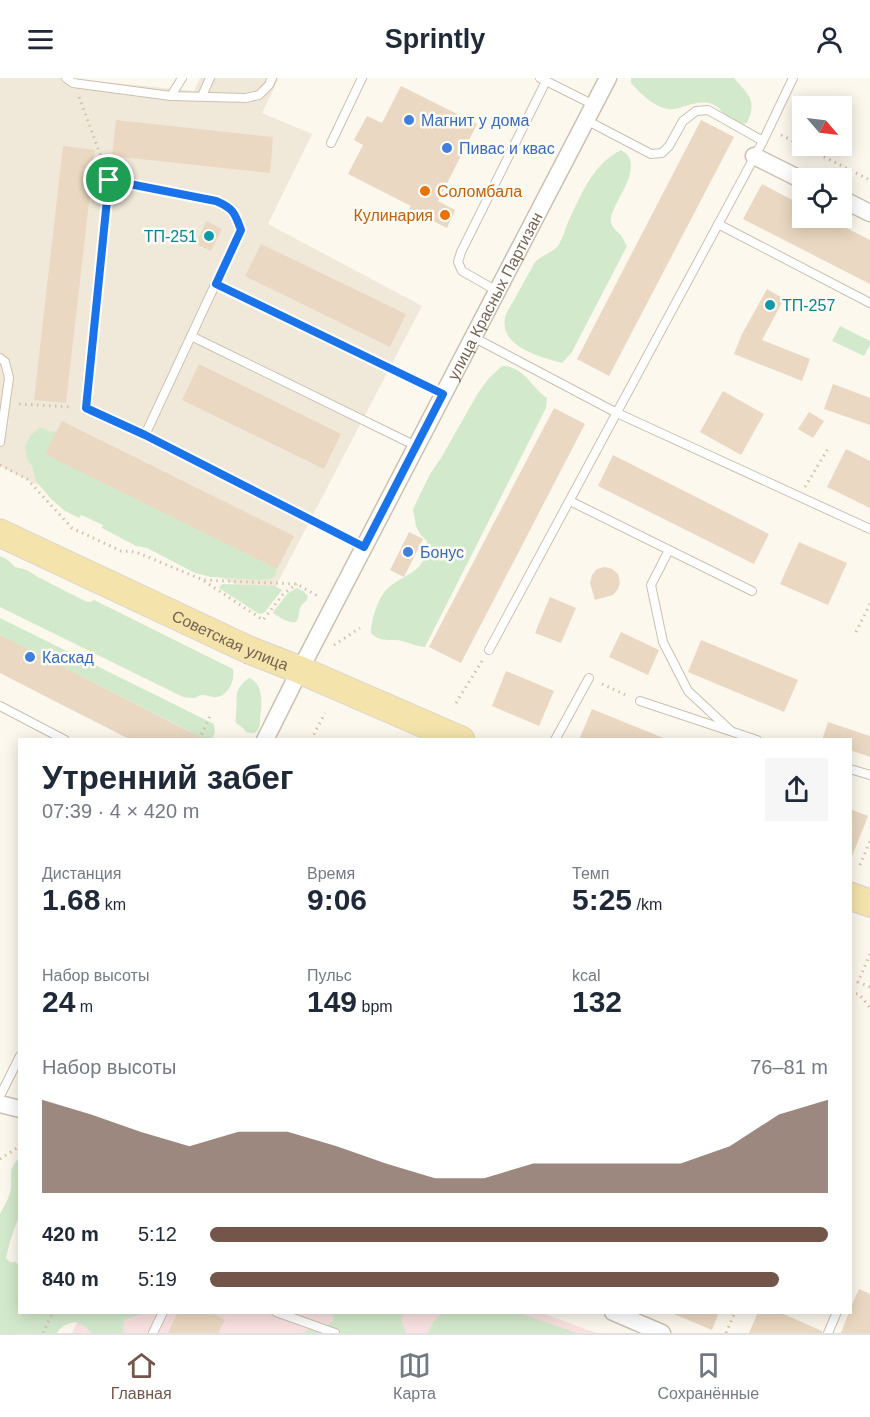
<!DOCTYPE html>
<html lang="ru">
<head>
<meta charset="utf-8">
<style>
  body { margin:0; font-family:Arial,sans-serif; background:#f6f6f7; color:#1f2937; height:100vh; display:flex; flex-direction:column; font-size:22px; white-space:nowrap }
  * { box-sizing:border-box; margin:0 }
  p { font-size:20px; color:#747a83 }
  .icon { flex:none; width:33px; height:33px; fill:none; stroke:currentColor; stroke-width:2; stroke-linecap:round; stroke-linejoin:round }
  .map { position:relative; flex:1; overflow:hidden }
  .side { position:absolute; left:18px; top:660px; width:834px; height:576px; display:flex; flex-direction:column; background:#fff; border-radius:0px; box-shadow:0 3px 15px #0003 }
  .side>* { flex:none }
  .needle { width:39px; rotate:118deg }
  .fabs { position:absolute; left:792px; top:18px; display:grid; gap:12px }
  .fabs a { display:grid; place-items:center; width:60px; height:60px; border-radius:0px; background:#fff; box-shadow:0 3px 15px #0003; font-size:30px }
  .pin { position:absolute; display:grid; place-items:center; width:51px; height:51px; color:#fff; margin:-26px; border:3px solid #fff; border-radius:50%; box-shadow:0 2px 6px #0007 }
  .round { display:grid; place-items:center; flex:none; width:63px; height:63px; border-radius:0px; background:#f6f6f7 }
  .head { display:flex; align-items:center; justify-content:space-between; height:102px; padding:0 24px }
  h1 { font-size:33px; font-weight:800; line-height:45px }
  .stats { display:grid; grid-template-columns:repeat(3,1fr); gap:9px; height:102px; padding:6px 24px }
  .stats div { display:grid; align-content:center }
  .stats b { font-size:30px; font-weight:800 }
  .stats small { font-size:16px; font-weight:400 }
  .stats p { font-size:16px }
  .chart { height:168px; padding:12px 24px }
  .chart p { display:flex; justify-content:space-between }
  .chart svg { width:100%; height:108px; margin-top:6px; fill:#735649; opacity:.7 }
  ul { padding:0 24px; list-style:none; font-size:20px }
  li { display:grid; grid-template-columns:96px 72px 1fr; align-items:center; height:45px }
  li i { height:15px; border-radius:8px; background:#735649 }
  header { display:flex; justify-content:space-between; align-items:center; height:78px; padding:0 24px; background:#fff; font-size:27px; font-weight:800 }
  .menu { display:flex; justify-content:space-around; align-items:center; height:84px; border-top:2px solid #e0e1e3; background:#fff; font-size:16px; color:#747a83 }
  .menu a { display:grid; justify-items:center; gap:3px }
  .menu .active { color:#735649 }
  .map>svg:first-child { display:block }
  .residential { fill:#f0e9d9 }
  .medical { fill:#f9e2e1 }
  .green { fill:#d3e9cc }
  .building { fill:#ead8c2 }
  .lines { fill:none; stroke-linecap:round; stroke-linejoin:round }
  .service-casing { stroke:#ccc0b0; stroke-width:10 }
  .minor-casing { stroke:#ccc0b0; stroke-width:19 }
  .primary-casing { stroke:#d9d4ce; stroke-width:29 }
  .path { stroke:#d5c1a9; stroke-width:3; stroke-dasharray:1.5 4.5; stroke-linecap:butt }
  .service { stroke:#fff; stroke-width:8 }
  .minor { stroke:#fff; stroke-width:16 }
  .primary { stroke:#f4e4ac; stroke-width:27 }
  .route-casing { stroke:#fff; stroke-width:12 }
  .route { stroke:#1a73e8; stroke-width:8 }
  .shop-dot { fill:#3f7fe0; stroke:#fefcf4; stroke-width:2 }
  .food-dot { fill:#e8710a; stroke:#fefcf4; stroke-width:2 }
  .culture-dot { fill:#0f9aa8; stroke:#fefcf4; stroke-width:2 }
  .labels { text-anchor:middle; stroke-width:5; stroke-linejoin:round; paint-order:stroke }
  .shop-label { font-size:16px; fill:#366cbe; stroke:#fefcf4; text-anchor:start }
  .food-label { font-size:16px; fill:#c56008; stroke:#fefcf4; text-anchor:start }
  .culture-label { font-size:16px; fill:#0d838f; stroke:#fefcf4; text-anchor:end }
  .street-label { font-size:16px; fill:#766451; stroke:#fefcf4 }
</style>
</head>
<body>
<header><svg class="icon" aria-label="menu" viewBox="0 0 24 24"><path d="M4 6h16M4 12h16M4 18h16"/></svg>Sprintly<svg class="icon" aria-label="person" viewBox="0 0 24 24"><circle cx="12" cy="8" r="4"/><path d="M4 21q1-7 8-7t8 7"/></svg></header>
<div class="map">
<svg width="870" height="1255" viewBox="0 0 870 1255">
  <rect width="100%" height="100%" fill="#fcf8ed"/>
  <path class="residential" d="M0 0H65L194 13 200 0H279L262 35 312 56 268 146 422 228 268 523 0 388Z"/>
  <path class="medical" d="M82 1234H539L596 1255H72Z"/>
  <g class="green">
    <path d="M631 0H734C748 16 758 23 747 45 744 45 741 47 737 46 726 44 722 29 712 26 701 22 689 27 679 30 660 36 642 17 631 5Z"/>
    <path d="M621 72C631 78 632 83 630 95 628 109 609 133 611 144 612 151 619 154 622 159 624 162 625 165 627 168L572 274 562 285C540 279 499 269 505 239 507 233 511 227 514 222 521 209 528 197 535 184 541 178 554 173 558 168 563 161 565 150 569 142 582 115 593 86 621 72Z"/>
    <path d="M840 248 870 263V267L864 278 832 263Z"/>
    <path d="M502 288C523 287 532 310 547 320L546 330 425 569C415 568 413 566 405 564 391 559 384 567 371 555 371 542 378 520 387 511 407 493 426 497 427 463L420 456 416 448 413 431 430 396 441 380 478 315 489 300Z"/>
    <path d="M39 350H43L50 354 57 353 46 376 277 491 275 498 270 501 258 502 211 499 195 495 147 470 136 468 102 450 103 447 81 437 79 440 65 433 51 421 36 403 32 388 27 381 25 368 30 358Z"/>
    <path d="M0 478 8 482 15 489 27 492 36 498 85 523 90 524 94 522 233 591C235 602 229 617 217 619 212 620 207 617 202 617 194 618 201 620 192 620 189 620 186 619 183 619L0 529Z"/>
    <path d="M222 506 275 508 282 512 264 535 259 536 222 512 219 510Z"/>
    <path d="M297 510 303 513 308 518C307 524 304 524 301 528 298 533 300 539 296 544 288 545 280 540 273 535L274 533 288 515Z"/>
    <path d="M0 540 214 646 215 654 212 661H188L191 654 0 557Z"/>
    <path d="M249 600C264 605 262 627 260 640 260 644 260 651 256 654 253 656 250 655 246 654L243 650 236 645C235 642 236 639 236 635 238 619 232 612 249 600Z"/>
    <path d="M19 1080V1138L10 1163 6 1180 10 1184H15L19 1187 20 1234 146 1235 124 1241 123 1255H92L86 1249 76 1244C68 1245 61 1248 57 1255H0V1136C5 1127 11 1117 11 1108 12 1093 8 1092 19 1080Z"/>
    <path d="M445 1234 519 1235 577 1255H428C431 1246 436 1239 445 1234Z"/>
    <path d="M330 1235H404L403 1236 401 1242 406 1255H303L316 1247H327L333 1243V1238Z"/>
  </g>
  <g class="building">
    <path d="M401 8 477 46 438 123 455 132 447 150 409 131 411 128 348 96 363 67 354 62 367 38 382 45Z"/>
    <path d="M116 42 273 59 270 95 112 78Z"/>
    <path d="M701 42 734 59 609 298 577 281Z"/>
    <path d="M63 68 95 72 66 325 34 322Z"/>
    <path d="M762 106 802 127V140H827L870 162V206L743 141Z"/>
    <path d="M206 143 222 151 211 173 196 166Z"/>
    <path d="M261 166 406 236 390 269 245 198Z"/>
    <path d="M767 211 784 221 762 262 810 281 802 303 734 276 742 256Z"/>
    <path d="M199 286 341 356 324 391 182 322Z"/>
    <path d="M833 306 870 320V347L824 331Z"/>
    <path d="M723 313 764 336 741 377 700 354Z"/>
    <path d="M554 330 585 346 461 585 429 569Z"/>
    <path d="M809 334 824 343 813 360 798 351Z"/>
    <path d="M62 343 294 458 277 491 45 376Z"/>
    <path d="M846 371 870 383V430L827 409Z"/>
    <path d="M613 377 769 456 754 486 598 408Z"/>
    <path d="M409 454 423 461 404 499 390 492Z"/>
    <path d="M799 464 847 485 828 527 780 506Z"/>
    <path d="M605 489 612 491 618 496 620 504 618 511 613 517 595 522 590 505 592 497 597 491Z"/>
    <path d="M550 519 576 530 561 565 535 555Z"/>
    <path d="M621 554 659 572 648 597 609 579Z"/>
    <path d="M0 557 30 572 206 662H131L31 611 0 595Z"/>
    <path d="M701 562 798 602 784 634 688 594Z"/>
    <path d="M506 593 554 613 539 648 492 628Z"/>
    <path d="M592 631 666 661V662H579Z"/>
    <path d="M828 644 870 658V679L850 672V662H822Z"/>
    <path d="M850 731 868 738 851 781H850Z"/>
    <path d="M859 1211 870 1216V1255H841L849 1234H850V1231Z"/>
    <path d="M178 1234H210L225 1242 218 1255H168Z"/>
    <path d="M669 1234H719L712 1252Z"/>
    <path d="M758 1234H779L822 1253V1255H749Z"/>
  </g>
  <g class="lines">
    <g class="service-casing">
      <g id="service">
        <path d="M66 0 73 5 171 18 246 20 259 17 269 7 272 0"/>
        <path d="M540 0 594 27"/>
        <path d="M171 18 182 0"/>
        <path d="M202 18 210 0"/>
        <path d="M586 42 651 76 662 75 669 68 683 43 696 33 708 32 763 63"/>
        <path d="M331 65 362 0"/>
        <path d="M718 146 870 225"/>
        <path d="M216 206 443 316"/>
        <path d="M497 213 462 193 458 184 461 174 546 3"/>
        <path d="M191 258 416 368"/>
        <path d="M473 259 617 335 870 451"/>
        <path d="M0 280 5 284 9 300 0 364"/>
        <path d="M145 357 241 151C235 135 233 130 216 123L109 102 86 330 145 357 364 469"/>
        <path d="M570 423 752 513"/>
        <path d="M669 472 651 507 663 564 688 613 731 653"/>
        <path d="M489 572 763 63 793 0"/>
        <path d="M640 623 757 662"/>
        <path d="M0 628 65 662"/>
        <path d="M555 662 589 600"/>
        <path d="M850 691 870 697"/>
        <path d="M0 1018 20 978"/>
        <path d="M276 1234 335 1255"/>
        <path d="M153 1255 163 1234"/>
        <path d="M828 1255 837 1234"/>
      </g>
    </g>
    <g class="minor-casing">
      <g id="minor">
        <path d="M754 78 802 102"/>
        <path d="M842 121 870 135"/>
        <path id="s1" d="M265 662 300 592 608 0"/>
        <path d="M0 1026 20 1031"/>
        <path d="M613 1234 662 1255"/>
      </g>
    </g>
    <g class="primary-casing">
      <g id="primary">
        <path id="s2" d="M0 455 249 572 300 592 461 662"/>
        <path d="M850 818 870 825"/>
      </g>
    </g>
    <g class="path">
      <path d="M79 19 106 92"/>
      <path d="M781 57 870 102"/>
      <path d="M19 326 72 329"/>
      <path d="M0 387 27 401 72 450 121 473 136 474 203 502 297 506 319 519"/>
      <path d="M805 409 829 369"/>
      <path d="M204 503 263 542 284 515 297 506"/>
      <path d="M856 554 870 526"/>
      <path d="M334 567 360 550"/>
      <path d="M602 606 628 618"/>
      <path d="M456 625 482 583"/>
      <path d="M199 662 210 638"/>
      <path d="M311 662 325 635"/>
      <path d="M860 787 870 763"/>
      <path d="M870 876 858 904 870 909"/>
      <path d="M850 915 859 916 870 930"/>
      <path d="M0 1081 20 1068"/>
      <path d="M43 1255 53 1234"/>
      <path d="M726 1255 735 1234"/>
    </g>
    <use href="#service" class="service"/>
    <use href="#minor" class="minor"/>
    <use href="#primary" class="primary"/>
  </g>
  <g class="lines">
    <g class="route-casing">
      <path id="route" d="M109 102 216 123C233 130 235 135 241 152L216 206 443 316 364 469 145 357 86 330Z"/>
    </g>
    <use href="#route" class="route"/>
  </g>
  <g class="shop-dot">
    <circle cx="409" cy="42" r="6"/>
    <circle cx="447" cy="70" r="6"/>
    <circle cx="408" cy="474" r="6"/>
    <circle cx="30" cy="579" r="6"/>
  </g>
  <g class="food-dot">
    <circle cx="425" cy="113" r="6"/>
    <circle cx="445" cy="137" r="6"/>
  </g>
  <g class="culture-dot">
    <circle cx="209" cy="158" r="6"/>
    <circle cx="770" cy="227" r="6"/>
  </g>
  <g class="labels">
    <g class="shop-label">
      <text x="421" y="48">Магнит у дома</text>
      <text x="459" y="76">Пивас и квас</text>
      <text x="420" y="480">Бонус</text>
      <text x="42" y="585">Каскад</text>
    </g>
    <g class="food-label">
      <text x="437" y="119">Соломбала</text>
      <text x="433" y="143" text-anchor="end">Кулинария</text>
    </g>
    <g class="culture-label">
      <text x="197" y="164">ТП-251</text>
      <text x="782" y="233" text-anchor="start">ТП-257</text>
    </g>
    <g class="street-label">
      <text dy="6" stroke="none"><textPath href="#s1" startOffset="500">улица Красных Партизан</textPath></text>
      <text dy="6" stroke="none"><textPath href="#s2" startOffset="254">Советская улица</textPath></text>
    </g>
  </g>
</svg>
<div class="fabs">
<a><svg class="needle" viewBox="-14 -14 28 28"><path d="M0-13l5 13h-10z" fill="#e53935"/><path d="M0 13l5-13h-10z" fill="#747a83"/></svg></a>
<a><svg class="icon" aria-label="locate" viewBox="0 0 24 24"><circle cx="12" cy="12" r="6"/><path d="M12 2v4M12 18v4M2 12h4M18 12h4"/></svg></a>
</div>
<div class="pin" style="left:109px;top:102px;background:#1e9e55"><svg class="icon" aria-label="arrive" viewBox="0 0 24 24"><path d="M6 21V4h12l-3 4 3 4H6"/></svg></div>
<section class="side">
<div class="head"><div><h1>Утренний забег</h1><p>07:39 · 4 × 420 m</p></div><a class="round"><svg class="icon" aria-label="share" viewBox="0 0 24 24"><path d="M12 15V3M7 8l5-5 5 5M5 13v7h14v-7"/></svg></a></div>
<div class="stats">
<div><p>Дистанция</p><b>1.68<small> km</small></b></div>
<div><p>Время</p><b>9:06</b></div>
<div><p>Темп</p><b>5:25<small> /km</small></b></div>
</div>
<div class="stats">
<div><p>Набор высоты</p><b>24<small> m</small></b></div>
<div><p>Пульс</p><b>149<small> bpm</small></b></div>
<div><p>kcal</p><b>132</b></div>
</div>
<div class="chart"><p><span>Набор высоты</span>76–81 m</p>
<svg viewBox="0 0 160 44" preserveAspectRatio="none"><path d="M0 44V6L10 12L20 19L30 25L40 19L50 19L60 25L70 32L80 38L90 38L100 32L110 32L120 32L130 32L140 25L150 12L160 6V44z"/></svg>
</div>
<ul>
<li><b>420 m</b>5:12<i style="width:100%"></i></li>
<li><b>840 m</b>5:19<i style="width:92%"></i></li>
</ul>
</section>
</div>
<nav class="menu">
<a class="active"><svg class="icon" aria-label="home" viewBox="0 0 24 24"><path d="M3 11l9-7 9 7M6 9v11h12V9"/></svg>Главная</a>
<a><svg class="icon" aria-label="map" viewBox="0 0 24 24"><path d="M3 6l6-2 6 2 6-2v14l-6 2-6-2-6 2zM9 4v14M15 6v14"/></svg>Карта</a>
<a><svg class="icon" aria-label="saved" viewBox="0 0 24 24"><path d="M7 4h10v16l-5-4-5 4z"/></svg>Сохранённые</a>
</nav>
</body>
</html>
